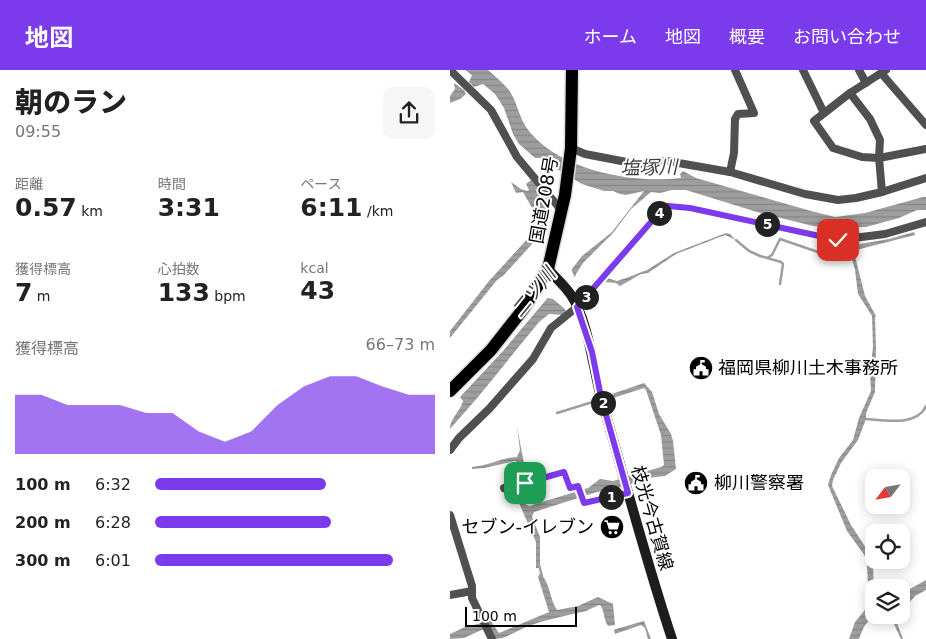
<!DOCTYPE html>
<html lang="ja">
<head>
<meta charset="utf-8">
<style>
  body { margin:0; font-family:"DejaVu Sans","Noto Sans JP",sans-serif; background:#f6f6f6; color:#222; height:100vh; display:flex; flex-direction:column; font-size:19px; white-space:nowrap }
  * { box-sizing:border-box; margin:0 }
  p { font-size:16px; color:#767676 }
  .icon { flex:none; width:28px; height:28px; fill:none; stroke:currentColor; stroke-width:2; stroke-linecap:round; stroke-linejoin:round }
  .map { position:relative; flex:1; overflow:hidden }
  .panel { display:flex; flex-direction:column; background:#fff; width:450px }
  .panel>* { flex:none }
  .needle { width:32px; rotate:239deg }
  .controls { position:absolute; left:415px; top:399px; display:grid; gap:10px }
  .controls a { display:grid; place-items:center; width:45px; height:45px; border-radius:10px; background:#fff; box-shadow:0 2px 12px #0003; font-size:25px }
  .scale { position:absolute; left:15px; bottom:12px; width:112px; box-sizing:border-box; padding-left:5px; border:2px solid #000; border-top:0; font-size:14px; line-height:18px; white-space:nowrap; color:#000; -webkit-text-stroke:4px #fff; paint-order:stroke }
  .pin { position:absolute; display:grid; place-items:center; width:42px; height:42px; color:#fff; margin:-21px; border-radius:10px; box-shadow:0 2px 8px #0006 }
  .km { position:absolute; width:25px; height:25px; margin:-12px; border-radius:50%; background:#222; color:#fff; font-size:14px; line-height:25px; text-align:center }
  .round { display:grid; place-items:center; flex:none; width:52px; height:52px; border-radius:10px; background:#f6f6f6 }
  .summary { display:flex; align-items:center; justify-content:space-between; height:85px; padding:0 15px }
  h1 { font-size:28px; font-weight:800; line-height:38px }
  .figures { display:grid; grid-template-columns:repeat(3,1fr); gap:8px; height:85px; padding:5px 15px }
  .figures div { display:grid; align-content:center }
  .figures b { font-size:25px; font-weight:800 }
  .figures small { font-size:14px; font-weight:400 }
  .figures p { font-size:14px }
  .chart { height:140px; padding:10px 15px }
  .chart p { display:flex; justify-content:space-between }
  .chart svg { width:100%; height:90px; margin-top:5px; fill:#7c3aed; opacity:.7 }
  ul { padding:0 15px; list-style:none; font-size:16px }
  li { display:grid; grid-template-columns:80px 60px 1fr; align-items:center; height:38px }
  li i { height:12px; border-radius:6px; background:#7c3aed }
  header { display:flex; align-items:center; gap:30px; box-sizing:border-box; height:70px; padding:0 25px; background:#7c3aed; color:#fff }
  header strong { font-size:24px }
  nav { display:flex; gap:28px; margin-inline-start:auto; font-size:18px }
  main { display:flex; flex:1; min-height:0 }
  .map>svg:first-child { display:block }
  .water { fill:url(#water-rules) }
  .pier { fill:#fff }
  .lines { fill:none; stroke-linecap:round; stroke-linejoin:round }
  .stream { stroke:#9e9e9e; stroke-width:2.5 }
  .trunk-casing { stroke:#dbdbdb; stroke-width:15 }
  .minor { stroke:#505050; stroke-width:8 }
  .secondary { stroke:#1d1d1d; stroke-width:10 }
  .trunk { stroke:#000; stroke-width:12 }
  .route-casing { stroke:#fff; stroke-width:10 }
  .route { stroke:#7c3aed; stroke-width:6 }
  .labels { text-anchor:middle; stroke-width:4; stroke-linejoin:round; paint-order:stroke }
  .street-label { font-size:18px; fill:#000; stroke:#fff }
  .poi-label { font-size:18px; fill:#000; stroke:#fff; text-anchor:start }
  .water-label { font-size:19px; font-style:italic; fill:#3f3f3f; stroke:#fff }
</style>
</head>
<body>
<header>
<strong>地図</strong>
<nav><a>ホーム</a><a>地図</a><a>概要</a><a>お問い合わせ</a></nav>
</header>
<main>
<section class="panel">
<div class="summary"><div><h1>朝のラン</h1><p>09:55</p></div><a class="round"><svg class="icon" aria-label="share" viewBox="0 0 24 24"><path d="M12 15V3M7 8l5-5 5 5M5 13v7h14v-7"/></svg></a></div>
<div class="figures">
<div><p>距離</p><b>0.57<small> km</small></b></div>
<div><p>時間</p><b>3:31</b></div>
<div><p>ペース</p><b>6:11<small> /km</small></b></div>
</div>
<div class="figures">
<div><p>獲得標高</p><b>7<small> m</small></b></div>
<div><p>心拍数</p><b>133<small> bpm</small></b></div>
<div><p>kcal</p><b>43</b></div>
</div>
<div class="chart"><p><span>獲得標高</span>66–73 m</p>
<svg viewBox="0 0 160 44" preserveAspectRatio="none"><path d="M0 44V15L10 15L20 20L30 20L40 20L50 24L60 24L70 33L80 38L90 33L100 20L110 11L120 6L130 6L140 11L150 15L160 15V44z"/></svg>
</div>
<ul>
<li><b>100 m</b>6:32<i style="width:61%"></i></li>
<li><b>200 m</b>6:28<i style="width:63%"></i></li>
<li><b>300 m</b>6:01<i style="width:85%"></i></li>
</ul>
</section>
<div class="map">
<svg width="476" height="569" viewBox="0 0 476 569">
  <defs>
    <pattern id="water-rules" width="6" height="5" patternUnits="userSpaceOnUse" patternTransform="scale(1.25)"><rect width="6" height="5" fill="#9e9e9e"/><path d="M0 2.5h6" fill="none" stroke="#868686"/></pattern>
  </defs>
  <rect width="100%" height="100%" fill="#fff"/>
  <g class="water">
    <path d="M15 0H38C45 6 52 12 58 19 67 30 68 45 76 57 106 100 182 114 231 108L230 104 233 101 246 108 361 141 385 147 415 143 473 127H476V140H467L449 148 416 157 386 158 363 156 307 142 236 120H222L210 123 201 122 181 139 163 163 133 193 126 204 115 242 113 245 99 244 89 252 28 327 0 359C0 348 10 342 13 331L10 327 53 281 122 199 132 186 162 162 194 121 176 125 170 124 163 121H154L132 114 107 99 95 88H85L69 74 63 64 54 38 45 24 33 14 24 17 19 12 22 5Z"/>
    <path d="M4 13 14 20 16 24 10 29 0 33V26L5 19Z"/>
    <path d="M81 110C100 132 103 137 93 166L83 173 53 206 47 210 0 268V261L39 211 90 155 86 145 73 122 66 123 61 112 71 119 77 121 79 120 76 114Z"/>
    <path d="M464 162 465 165 406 180 404 182 415 226 426 246 425 247 426 279 425 322 416 343V349L408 370 391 393 383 410 382 416 401 455 416 478 423 494 424 525 422 535 424 536V545H444L453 569H451L442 550 437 546C418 548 416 551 409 569H399L405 552 419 535 417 495 415 486 397 461 378 415 381 405 389 388 403 370 409 348 421 321 420 303 423 277 422 246 408 224 405 200 398 176 439 169Z"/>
    <path d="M276 163 280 164 286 170 275 165 226 184 198 203 191 204 170 216 166 213 154 212 136 230 157 208 167 211 176 208 197 200 224 183Z"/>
    <path d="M194 313 202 322 209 344 221 364 223 371 226 399 215 406 197 408 188 412 165 419 147 422 84 442 82 447 90 467V498H86V472L69 433 71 417 69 393 65 391 34 398 22 399V397C38 396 51 388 67 387L70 380 67 357 76 404 75 434 79 436 138 418 150 409 163 411 211 397 214 395 211 365 196 320 194 318 163 328 162 324Z"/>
    <path d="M90 503C101 514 99 528 107 540L128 536 148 527 163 534 165 555 158 556C153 549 155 541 150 535 144 536 139 541 132 542 114 546 96 550 78 556 68 560 56 569 45 569L38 552 40 550 49 563 99 542 88 507Z"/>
    <path d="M476 510V520L465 526 459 533 451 537V524Z"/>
    <path d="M194 551 201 569H198L195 558 191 555 165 564 164 560 166 559Z"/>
    <path d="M32 553 36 558 14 568 0 569V564L15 557Z"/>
  </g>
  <path class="pier" d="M121 199 126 210 120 235 116 240 103 229 97 228Z"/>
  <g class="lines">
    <g class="stream">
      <path d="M286 170 299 181 310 186 331 192 333 194 330 214"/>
      <path d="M317 188 322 185 330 169 368 182H374L395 177"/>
      <path d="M154 329 165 325"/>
      <path d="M107 343 149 330"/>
      <path d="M416 349C434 350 467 357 476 336"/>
      <path d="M89 495 92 506"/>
    </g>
    <g class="trunk-casing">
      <path id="trunk" d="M0 321 41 280 74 238 98 199 115 125 121 78 122 0"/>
    </g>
    <g class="minor">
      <path d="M0 0 41 40 67 87 112 141"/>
      <path d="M353 0 374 43"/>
      <path d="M409 0 416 13"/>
      <path d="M431 3 476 55"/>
      <path d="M400 23 364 51 383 78 412 87 429 88 476 79"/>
      <path d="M121 78 135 84 187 94 217 91 280 102 355 124 388 130 406 128 432 122 476 108"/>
      <path d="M280 102 284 83 285 49 288 44 304 43 285 0"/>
      <path d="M432 122 429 88 430 70 420 49 400 23 436 0"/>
      <path d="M0 380 9 368 39 339 83 289 101 258 127 237 208 144 218 136 240 138 388 170 435 164 476 152"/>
      <path d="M54 418 70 412 75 413 114 402 120 418 128 416 134 433 178 423"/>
      <path d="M0 445 22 516V528L42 569"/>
      <path d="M0 525 22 521"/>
    </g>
    <path class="secondary" d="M98 199C106 208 115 216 121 225 139 252 143 300 152 331 175 410 196 491 222 569"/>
    <use href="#trunk" class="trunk"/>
  </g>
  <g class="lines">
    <g class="route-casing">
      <path id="route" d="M75 413 114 402 120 418 128 416 134 433 178 423 151 327 142 282 127 237 208 144 218 136 240 138 388 170"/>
    </g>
    <use href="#route" class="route"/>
  </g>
  <defs>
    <g id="civic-disc" transform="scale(1.25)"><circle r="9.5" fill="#000" stroke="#fff"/><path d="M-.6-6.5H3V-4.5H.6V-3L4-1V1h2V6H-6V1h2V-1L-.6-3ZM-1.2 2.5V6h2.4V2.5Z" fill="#fff"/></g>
    <g id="supermarket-disc" transform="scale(1.25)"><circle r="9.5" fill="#000" stroke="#fff"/><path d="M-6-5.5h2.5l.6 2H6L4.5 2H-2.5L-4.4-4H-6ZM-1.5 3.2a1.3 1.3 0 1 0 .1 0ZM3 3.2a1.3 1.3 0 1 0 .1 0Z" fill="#fff"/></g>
  </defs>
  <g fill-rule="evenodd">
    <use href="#civic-disc" x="251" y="298"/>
    <use href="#civic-disc" x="246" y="413"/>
    <use href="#supermarket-disc" x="162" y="457"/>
  </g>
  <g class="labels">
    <g class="street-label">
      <text transform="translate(94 130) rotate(-80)" y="6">国道208号</text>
      <text transform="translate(202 448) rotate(74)" y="6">枝光今古賀線</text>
    </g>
    <g class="poi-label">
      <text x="268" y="304">福岡県柳川土木事務所</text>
      <text x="264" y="419">柳川警察署</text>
      <text x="144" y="463" text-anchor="end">セブン-イレブン</text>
    </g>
    <g class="water-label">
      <text transform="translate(199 97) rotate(-1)" y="7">塩塚川</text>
      <text transform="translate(83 222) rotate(-51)" y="7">二ツ川</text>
    </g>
  </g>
</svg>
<div class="controls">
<a><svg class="needle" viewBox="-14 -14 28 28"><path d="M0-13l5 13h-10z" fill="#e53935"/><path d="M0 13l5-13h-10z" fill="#767676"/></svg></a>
<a><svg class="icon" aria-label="locate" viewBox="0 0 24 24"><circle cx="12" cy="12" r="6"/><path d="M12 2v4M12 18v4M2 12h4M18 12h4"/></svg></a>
<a><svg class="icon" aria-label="layers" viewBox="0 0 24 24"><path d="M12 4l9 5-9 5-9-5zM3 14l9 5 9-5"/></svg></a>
</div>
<div class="scale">100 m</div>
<div class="pin" style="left:75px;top:413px;background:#1e9e55"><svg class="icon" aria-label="arrive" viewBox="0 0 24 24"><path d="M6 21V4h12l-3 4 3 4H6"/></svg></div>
<div class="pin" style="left:388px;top:170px;background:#d93025"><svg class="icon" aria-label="check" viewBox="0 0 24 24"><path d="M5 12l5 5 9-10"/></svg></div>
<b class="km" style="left:161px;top:427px">1</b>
<b class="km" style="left:153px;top:333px">2</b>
<b class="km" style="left:136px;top:227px">3</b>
<b class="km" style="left:209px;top:143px">4</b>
<b class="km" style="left:317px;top:154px">5</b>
</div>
</main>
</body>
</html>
